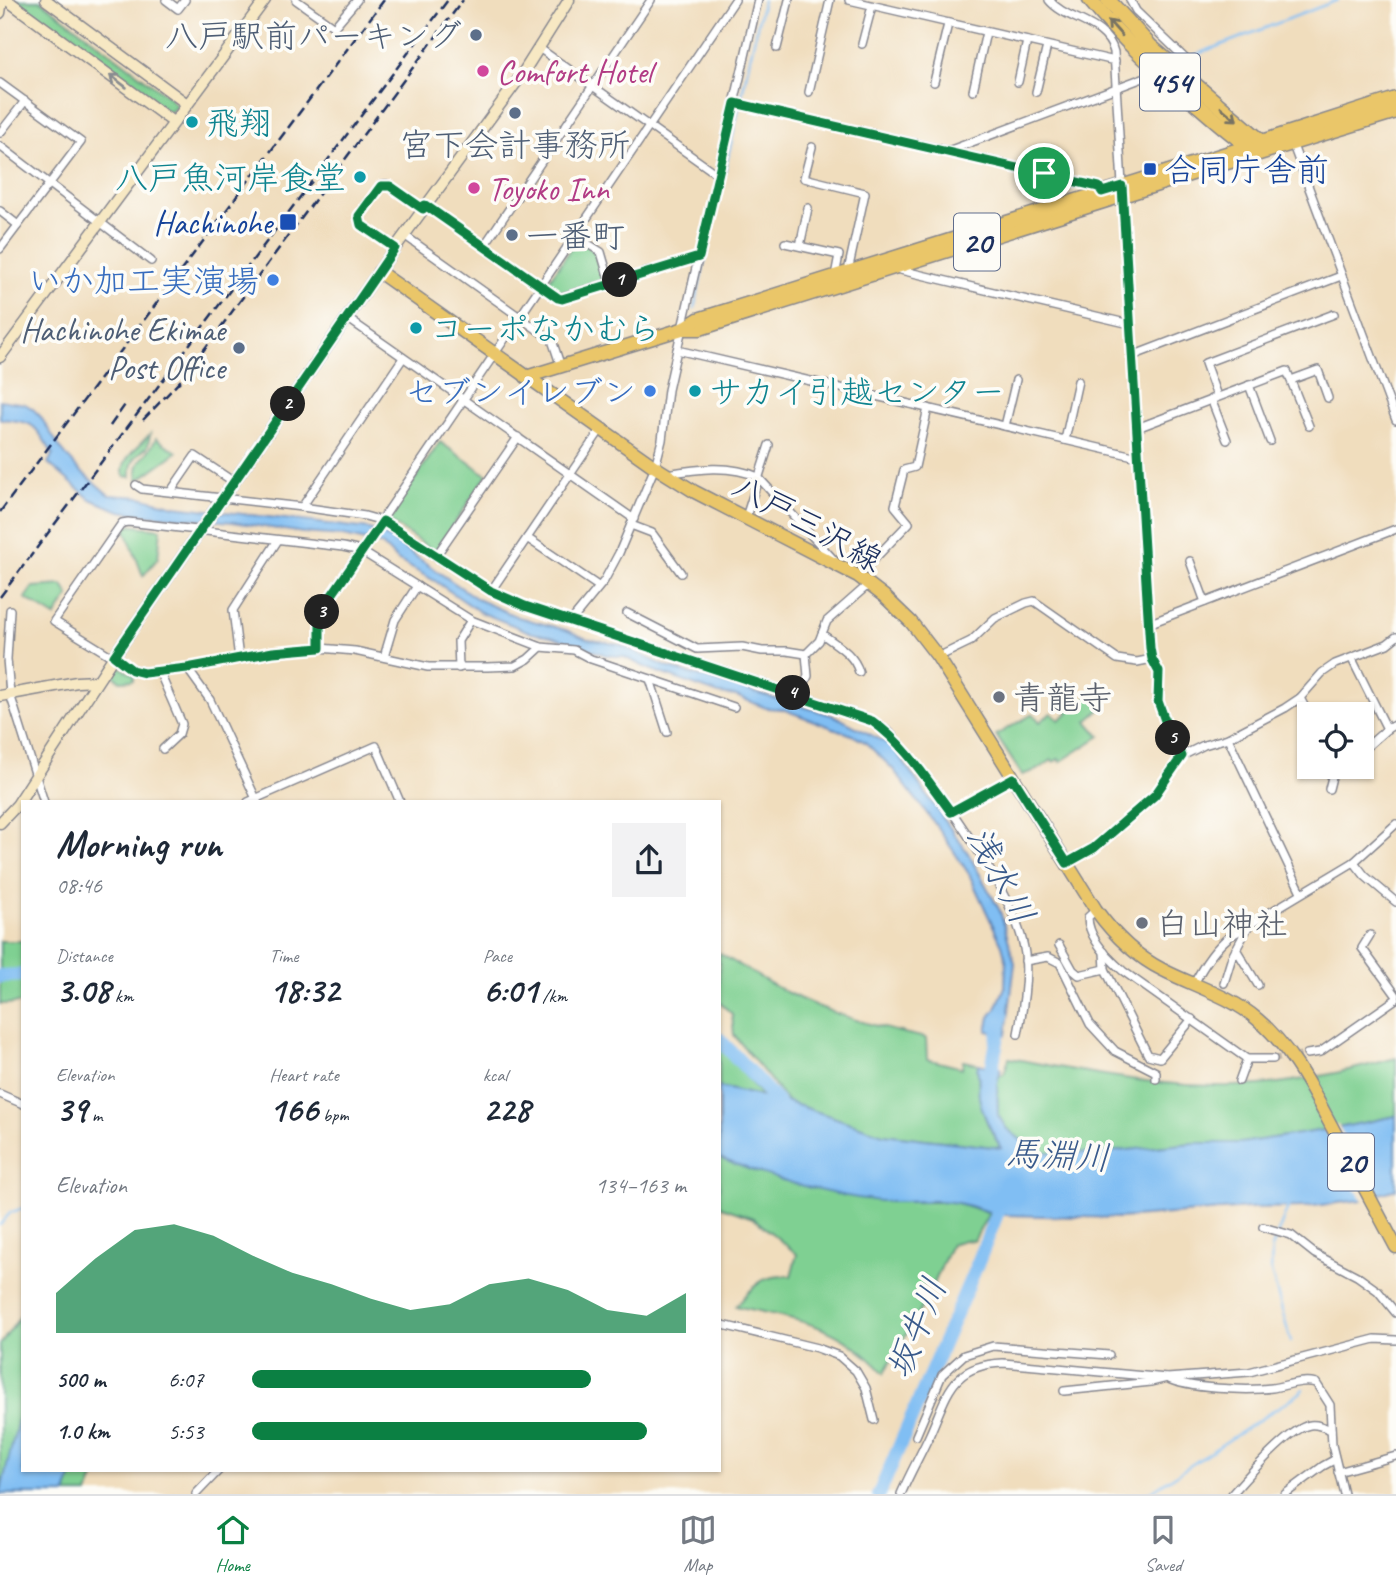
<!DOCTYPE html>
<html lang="en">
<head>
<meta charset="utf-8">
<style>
  body { margin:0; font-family:Caveat,"Klee One",sans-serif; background:#f2f2f3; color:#1f2937; height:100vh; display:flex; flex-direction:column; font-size:26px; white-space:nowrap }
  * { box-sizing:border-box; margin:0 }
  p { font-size:23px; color:#747a83 }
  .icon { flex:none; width:38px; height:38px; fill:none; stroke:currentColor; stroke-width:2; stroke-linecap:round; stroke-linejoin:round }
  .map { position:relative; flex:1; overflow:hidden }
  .drawer { position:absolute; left:21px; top:800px; width:700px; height:672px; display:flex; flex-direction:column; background:#fff; border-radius:0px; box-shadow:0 2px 5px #0004 }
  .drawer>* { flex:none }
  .buttons { position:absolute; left:1297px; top:702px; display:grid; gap:14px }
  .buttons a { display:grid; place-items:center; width:77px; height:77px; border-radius:0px; background:#fff; box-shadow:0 2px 5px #0004; font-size:35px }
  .pin { position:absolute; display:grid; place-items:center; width:60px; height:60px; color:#fff; margin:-30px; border:4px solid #fff; border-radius:50%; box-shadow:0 2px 7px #0007 }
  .km { position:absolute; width:35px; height:35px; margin:-18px; border-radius:50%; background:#222; color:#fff; font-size:19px; line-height:35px; text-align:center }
  .round { display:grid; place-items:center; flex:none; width:74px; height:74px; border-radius:0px; background:#f2f2f3 }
  .headline { display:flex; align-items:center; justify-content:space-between; height:119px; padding:0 35px }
  h1 { font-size:38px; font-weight:700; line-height:52px }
  .figures { display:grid; grid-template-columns:repeat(3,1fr); gap:10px; height:119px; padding:7px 35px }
  .figures div { display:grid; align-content:center }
  .figures b { font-size:35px; font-weight:700 }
  .figures small { font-size:19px; font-weight:400 }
  .figures p { font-size:19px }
  .chart { height:196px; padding:14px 35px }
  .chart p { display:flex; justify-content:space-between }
  .chart svg { width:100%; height:126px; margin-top:7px; fill:#0b8043; opacity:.7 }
  ul { padding:0 35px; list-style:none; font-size:23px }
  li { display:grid; grid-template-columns:112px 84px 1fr; align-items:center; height:52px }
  li i { height:18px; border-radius:9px; background:#0b8043 }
  .tab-bar { display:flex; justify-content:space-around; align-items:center; height:98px; border-top:2px solid #e0e1e3; background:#fff; font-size:19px; color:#747a83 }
  .tab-bar a { display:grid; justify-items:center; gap:4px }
  .tab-bar .on { color:#0b8043 }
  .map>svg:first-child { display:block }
  .green { fill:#7fd092; stroke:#4d8078; stroke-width:2 }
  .water { fill:#80bef3; stroke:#4e76a8; stroke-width:2 }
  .pier { fill:#f0ddbd }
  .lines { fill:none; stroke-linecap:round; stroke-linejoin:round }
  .stream { stroke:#80bef3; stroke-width:2.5 }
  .river { stroke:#80bef3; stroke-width:14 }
  .street-tunnel { stroke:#c5baaa; stroke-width:7; stroke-dasharray:7 3.5; stroke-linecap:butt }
  .street-casing { stroke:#86868e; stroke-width:10 }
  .secondary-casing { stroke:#86868e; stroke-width:13 }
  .primary-casing { stroke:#86868e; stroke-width:15 }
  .highway-casing { stroke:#86868e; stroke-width:17 }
  .street { stroke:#fff; stroke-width:7 }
  .secondary { stroke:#f7e8c3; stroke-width:10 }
  .primary { stroke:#eac669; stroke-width:12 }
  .highway { stroke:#eac669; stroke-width:14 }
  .rail { stroke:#1b2f5e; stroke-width:2.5; stroke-dasharray:10 5; stroke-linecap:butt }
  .oneway { stroke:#787363 }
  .oneway2 { stroke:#898c90 }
  .route-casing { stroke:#fff; stroke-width:14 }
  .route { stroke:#0b8043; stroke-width:9 }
  .service-dot { fill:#5c6f8a; stroke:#fdfcf7; stroke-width:2.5 }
  .hotel-dot { fill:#d1479c; stroke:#fdfcf7; stroke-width:2.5 }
  .culture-dot { fill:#0f9aa8; stroke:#fdfcf7; stroke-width:2.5 }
  .transit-dot { fill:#1a4fb4; stroke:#fdfcf7; stroke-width:2.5 }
  .shop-dot { fill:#3f7fe0; stroke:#fdfcf7; stroke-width:2.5 }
  .worship-dot { fill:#6b7280; stroke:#fdfcf7; stroke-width:2.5 }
  .labels { text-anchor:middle; stroke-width:7; stroke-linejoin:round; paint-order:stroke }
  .shield { fill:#fdfcf7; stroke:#5f6c8c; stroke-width:2 }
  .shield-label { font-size:32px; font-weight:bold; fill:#1b2f5e }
  .service-label { font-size:33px; fill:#4e5e75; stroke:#fdfcf7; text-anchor:end }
  .hotel-label { font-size:33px; fill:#b23c85; stroke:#fdfcf7; text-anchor:start }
  .culture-label { font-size:33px; fill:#0d838f; stroke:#fdfcf7; text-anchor:start }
  .transit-label { font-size:33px; fill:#164399; stroke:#fdfcf7; text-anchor:start }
  .shop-label { font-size:33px; fill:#366cbe; stroke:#fdfcf7; text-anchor:end }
  .street-label { font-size:33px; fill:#1b2f5e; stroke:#fdfcf7 }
  .worship-label { font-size:33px; fill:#5b616d; stroke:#fdfcf7; text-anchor:start }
  .water-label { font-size:35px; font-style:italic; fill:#395a8b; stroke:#fdfcf7 }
</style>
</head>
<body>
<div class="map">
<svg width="1396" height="1494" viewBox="0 0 1396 1494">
  <rect width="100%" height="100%" fill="#fdfcf7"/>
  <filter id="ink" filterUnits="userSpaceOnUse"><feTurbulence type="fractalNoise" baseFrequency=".0143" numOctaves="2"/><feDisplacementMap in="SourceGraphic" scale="14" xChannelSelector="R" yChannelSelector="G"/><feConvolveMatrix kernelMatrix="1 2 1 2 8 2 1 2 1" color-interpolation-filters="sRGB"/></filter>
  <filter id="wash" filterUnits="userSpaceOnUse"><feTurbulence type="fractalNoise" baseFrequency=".00686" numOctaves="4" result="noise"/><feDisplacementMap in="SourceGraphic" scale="28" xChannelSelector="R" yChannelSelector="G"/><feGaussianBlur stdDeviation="1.57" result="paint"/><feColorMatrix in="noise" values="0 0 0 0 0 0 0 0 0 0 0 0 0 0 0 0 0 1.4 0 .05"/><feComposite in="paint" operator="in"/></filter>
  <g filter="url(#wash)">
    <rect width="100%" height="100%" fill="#f0ddbd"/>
    <g class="green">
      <path d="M17 0H40L169 97 177 107 170 112 161 108Z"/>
      <path d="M576 241C596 245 601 261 607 279L604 281 560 294 547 283Z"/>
      <path d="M150 434 148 446C136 457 130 459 131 477L124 476C118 462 140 445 150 434Z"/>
      <path d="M156 438 177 452 138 480C132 459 150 456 156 438Z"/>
      <path d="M440 442 487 475 435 552 387 520Z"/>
      <path d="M127 525 161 529 158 558 143 576 125 528Z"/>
      <path d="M63 585 69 596 55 617 25 598 33 587Z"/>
      <path d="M118 666 134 675V680L120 681 110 672 112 667Z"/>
      <path d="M1069 694 1077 705 1091 694 1098 702 1101 709 1087 721 1100 736 1060 762 1059 759 1053 762 1052 760 1039 769 1022 775 996 735 1033 714 1040 722 1051 713 1059 720 1069 712 1060 702Z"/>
      <path d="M0 941H23V1003L0 1004Z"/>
      <path d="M719 953C741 966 763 980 786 992 830 1014 878 1028 926 1038L927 1059 962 1068 963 1061 979 1064 977 1069C980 1079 978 1087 979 1097 983 1115 991 1134 1002 1148L883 1134 788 1102 734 1035 732 1014 719 1002Z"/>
      <path d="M719 1048 733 1061 762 1096 719 1087Z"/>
      <path d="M1009 1058C1091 1073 1175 1091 1259 1085 1306 1081 1351 1070 1396 1058V1116L1343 1127 1241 1143H1193L1100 1153 1053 1154 1036 1152 1006 1128 998 1115 997 1083 999 1075 1004 1074Z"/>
      <path d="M719 1158 754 1171 843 1195 891 1202H955L989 1213 974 1241 964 1240 951 1244 934 1284 921 1286 917 1294 922 1307 884 1373C838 1323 799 1321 736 1306 757 1284 759 1275 791 1276L797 1254 753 1218 719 1206Z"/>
      <path d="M23 1312V1400L12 1449 0 1491V1345Z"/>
      <path d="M73 1470H97L88 1494H66Z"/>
    </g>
    <g class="water">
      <path d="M0 400 25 404 33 409 40 416 61 449 76 467 109 495 140 497 175 506 370 529 386 536 479 600 518 617 566 630 587 639 621 645 667 667 835 716 885 742 897 753 968 853 1000 911 1015 963 1006 1035 987 1031 990 1017 996 1009 1005 987 1006 960 1002 945 969 874 938 828 892 768 865 742 852 735 782 709 766 708 736 696 719 694 649 669 624 657 606 655 551 636 532 633 480 612 435 581 397 560 382 545 376 543 343 536 303 533 233 522 147 515 120 511 90 499 48 463 53 454C33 424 37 422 0 419Z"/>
      <path d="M979 1064 1001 1069 997 1083 998 1115 1006 1128 1036 1152 1100 1153 1193 1143H1241L1343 1127 1396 1116V1189L1362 1200 1305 1207 1248 1208 1119 1218 1004 1215C987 1213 973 1206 957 1203 936 1198 913 1203 892 1202 834 1198 773 1179 719 1158V1087L788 1102 883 1134 1001 1148C992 1132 983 1116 979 1097 978 1087 980 1079 977 1069Z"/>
      <path d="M23 1400V1470H73L66 1494H0Z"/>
    </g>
    <path class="pier" d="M1338 1125 1366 1175 1372 1181V1187L1377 1197 1364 1202 1353 1186 1352 1179 1323 1127Z"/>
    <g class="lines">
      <g class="stream">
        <path d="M1195 55 1338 0"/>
        <path d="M694 309 763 0"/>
        <path d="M1288 1207 1272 1248 1271 1271 1291 1342"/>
        <path d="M0 1225 10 1213 23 1208"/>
        <path d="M1147 1494 1300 1393 1303 1389"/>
      </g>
      <g class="river">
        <path d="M0 976 23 975"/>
        <path d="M719 1039 777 1101 782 1116"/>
        <path d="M989 1084 1002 1014"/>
        <path d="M879 1494 979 1260 1004 1196"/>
      </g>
    </g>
  </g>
  <g filter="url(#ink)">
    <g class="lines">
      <path class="street-tunnel" d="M1273 1059 1307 1054"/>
      <g class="street-casing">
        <g id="street">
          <path d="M166 0 178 9 185 0"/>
          <path d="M296 0 334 27 357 0"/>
          <path d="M849 0 1115 61"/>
          <path d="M1049 0C1066 21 1106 21 1114 52L1150 648 1152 659 1159 672 1158 701 1168 729 1182 756"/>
          <path d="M1130 0 1136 11 1192 65 1181 73"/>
          <path d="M862 44 872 6"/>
          <path d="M539 48 718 175"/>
          <path d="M777 48 789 0"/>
          <path d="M934 82 948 24"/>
          <path d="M1018 82 1027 41"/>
          <path d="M0 83 81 142 0 249"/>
          <path d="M973 91 986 32"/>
          <path d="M809 92 830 0"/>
          <path d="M1036 92 1047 46"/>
          <path d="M735 103 948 151 1159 72"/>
          <path d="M0 133 25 101"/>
          <path d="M1291 140 1396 420"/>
          <path d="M0 146 151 261"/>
          <path d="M812 147 804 178 865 193 848 271"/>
          <path d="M949 151 1099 187 1103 192"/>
          <path d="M425 205 558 298 699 257"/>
          <path d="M0 211 18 225"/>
          <path d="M404 235 552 340 561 367"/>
          <path d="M575 236 601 252 610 283"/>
          <path d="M785 243 839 255 835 276"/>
          <path d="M484 246 651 0"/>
          <path d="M800 246 808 208"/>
          <path d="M395 248 361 225 359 216 381 185 386 184 423 209"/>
          <path d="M896 269 1130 324"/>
          <path d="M347 318 634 519"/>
          <path d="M677 350 1138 457"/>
          <path d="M1132 356 1341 276"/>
          <path d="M403 358 302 507 365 516 383 521 491 591 525 606 843 710 872 721 890 733C930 778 1018 895 1025 954 1028 980 1023 1009 1018 1034"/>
          <path d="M1291 380 1318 370 1328 398"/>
          <path d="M1249 385 1270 441"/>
          <path d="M1217 396 1205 363 1334 314"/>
          <path d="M1211 399 1227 440"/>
          <path d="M1005 426 1016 380"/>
          <path d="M1137 428 1287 371 1309 426"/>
          <path d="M1065 440 1078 381"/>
          <path d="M667 474C696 469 730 464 758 477L834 560"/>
          <path d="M136 485 142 489 302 507"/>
          <path d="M171 491 195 456 234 482"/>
          <path d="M746 517 769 445"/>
          <path d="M631 525 652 533 681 573"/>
          <path d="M527 538 598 586"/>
          <path d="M436 556 518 437"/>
          <path d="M1190 561 1205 602"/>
          <path d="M858 576 909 523 895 506 904 470 915 467 928 408"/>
          <path d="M491 591 601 429"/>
          <path d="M10 610 7 659 10 694 44 802"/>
          <path d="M627 613 697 649 742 647 762 651H787L806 654"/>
          <path d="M572 620 604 581 619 553 655 467 662 440 668 390 677 350 758 0"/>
          <path d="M1148 624 1396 529"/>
          <path d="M822 634C837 645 854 654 859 672"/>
          <path d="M541 647 528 659 515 666 487 667H428L355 651 320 648 273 652 187 668 144 672 132 669 54 621 122 523 128 522 343 547 361 551 471 620 541 647 574 650 591 659 734 707"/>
          <path d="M320 648V616L326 602 735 0"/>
          <path d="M384 657 395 620 417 586"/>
          <path d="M938 657 971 641 995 618 1026 603 1034 601 1117 659 1137 662 1152 659"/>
          <path d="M239 659 233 610 278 540"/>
          <path d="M1352 659 1387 729"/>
          <path d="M187 668 210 700 257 801"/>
          <path d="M459 668 458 641 471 620"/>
          <path d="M159 671 182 724 179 734 163 749"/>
          <path d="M650 679 667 732"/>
          <path d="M799 695 808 676 806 654 819 641 827 621 869 584"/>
          <path d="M1300 698 1309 715"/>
          <path d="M1228 738 1301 892"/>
          <path d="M1362 751 1387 729 1396 724"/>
          <path d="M1329 789 1333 773 1340 766"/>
          <path d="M248 802 376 746 400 802"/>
          <path d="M951 812 1013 778"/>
          <path d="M1354 862 1365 876 1396 902"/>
          <path d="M1067 863 1094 848 1155 795 1182 756 1204 745 1228 738 1285 708 1300 698 1322 673 1335 664 1387 644 1396 637"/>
          <path d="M1096 910 1088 917C1088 938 1108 958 1123 971L1247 1059H1273"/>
          <path d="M1370 935 1362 948 1396 995"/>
          <path d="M1059 945 1073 970 1079 975 1105 969"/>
          <path d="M1236 949 1258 985"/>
          <path d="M1104 952 1105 969 1148 1055 1160 1058 1192 1019"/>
          <path d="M1025 961 1048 957 1060 963 1090 1024 1115 1051 1156 1072V1079"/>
          <path d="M1224 983 1232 957 1248 927"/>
          <path d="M1194 984C1203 966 1213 950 1229 937L1354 862 1396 824"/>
          <path d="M1307 1054 1320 1052 1396 999"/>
          <path d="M1239 1081 1247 1059"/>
          <path d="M0 1094 23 1104"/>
          <path d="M1263 1227 1291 1235 1315 1254 1357 1276 1378 1291 1396 1313"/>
          <path d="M719 1324 817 1348 839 1356 856 1371 866 1388 874 1420"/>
          <path d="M1064 1391 1151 1382 1167 1378C1187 1389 1249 1391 1272 1388 1286 1386 1301 1379 1316 1383L1330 1405 1332 1445 1344 1494"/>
          <path d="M916 1436 942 1375 964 1355 993 1346 1109 1355"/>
          <path d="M1338 1472 1396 1456"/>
          <path d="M196 1494 219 1470"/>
          <path d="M901 1494C910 1473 921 1454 930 1434 948 1394 951 1365 1003 1363L1167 1378 1249 1372 1375 1339 1396 1340"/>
          <path d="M1232 1494C1246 1478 1291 1427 1310 1425 1317 1424 1324 1427 1331 1430"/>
          <path d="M1285 1494 1323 1466 1334 1460"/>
        </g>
      </g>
      <g class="secondary-casing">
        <g id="secondary">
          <path d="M7 0 173 122"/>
          <path d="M46 0 187 104"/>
          <path d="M0 13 2 0"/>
          <path d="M0 357 265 0"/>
          <path d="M0 696 77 682 97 681"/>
          <path d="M0 823 17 805 114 656 395 248 521 76 569 0"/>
        </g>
      </g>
      <g class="primary-casing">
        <g id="primary">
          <path d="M379 272 655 467 695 492 858 576 884 596 911 622 938 657 1096 910C1114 935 1135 956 1163 970 1194 986 1230 996 1257 1019 1292 1048 1312 1090 1333 1129 1354 1168 1375 1207 1396 1247"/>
          <path d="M683 329H700L1259 153 1260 148"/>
          <path d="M526 377 682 329 698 319 1255 144"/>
        </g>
      </g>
      <g class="highway-casing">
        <g id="highway">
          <path d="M1090 0C1122 40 1160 73 1199 106 1219 123 1237 140 1259 153L1396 111"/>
          <path d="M1108 0 1150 46 1262 142 1396 99"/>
        </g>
      </g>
      <use href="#street" class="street"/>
      <use href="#secondary" class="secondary"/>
      <use href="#primary" class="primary"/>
      <use href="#highway" class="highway"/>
      <g class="rail">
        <path d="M143 420 183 378 463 0"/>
        <path d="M110 426 127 402"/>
        <path d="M0 512 384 0"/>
        <path d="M0 597 448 0"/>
      </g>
    </g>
    <defs><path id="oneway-shaft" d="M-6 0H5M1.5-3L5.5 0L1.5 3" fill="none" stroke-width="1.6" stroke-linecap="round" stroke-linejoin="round" transform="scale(1.75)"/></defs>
    <g class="oneway">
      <use href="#oneway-shaft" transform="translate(1115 28) rotate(-132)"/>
      <use href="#oneway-shaft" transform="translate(1229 114) rotate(40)"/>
    </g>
    <use class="oneway2" href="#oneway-shaft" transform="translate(118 81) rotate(-143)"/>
  </g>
  <g class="lines" filter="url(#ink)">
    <g class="route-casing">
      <path id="route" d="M735 103 1099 187 1102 192 1122 186 1150 648 1152 659 1159 672 1158 701 1168 729 1182 756 1155 795 1094 848 1067 863 1013 778 951 812C927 780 905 744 872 721L525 606 491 591 383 521 327 602 320 616V648L273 652 187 668 144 673 132 670 114 656 395 248 361 225 359 216 381 186H390L423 209 425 205 558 298 562 299 699 257Z"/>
    </g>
    <use href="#route" class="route"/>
  </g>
  <g class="service-dot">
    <circle cx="476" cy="35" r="7"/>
    <circle cx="515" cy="113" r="7"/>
    <circle cx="512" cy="235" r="7"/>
    <circle cx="239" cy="348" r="7"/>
  </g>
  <g class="hotel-dot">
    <circle cx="483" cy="71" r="7"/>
    <circle cx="474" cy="188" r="7"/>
  </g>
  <g class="culture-dot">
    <circle cx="192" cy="122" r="7"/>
    <circle cx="360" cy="177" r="7"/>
    <circle cx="416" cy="328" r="7"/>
    <circle cx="695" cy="391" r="7"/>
  </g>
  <g class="transit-dot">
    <rect x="1143" y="162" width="14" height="14" rx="3.5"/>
    <rect x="279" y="213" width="18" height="18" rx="3.5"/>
  </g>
  <g class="shop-dot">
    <circle cx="273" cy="280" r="7"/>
    <circle cx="650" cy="391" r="7"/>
  </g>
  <g class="worship-dot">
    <circle cx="999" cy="697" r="7"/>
    <circle cx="1142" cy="923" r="7"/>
  </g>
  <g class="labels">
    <g class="shield">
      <rect x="1140" y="53.5" width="60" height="57" rx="5"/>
      <rect x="954" y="213.5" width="46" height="57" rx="5"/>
      <rect x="1328" y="1133.5" width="46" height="57" rx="5"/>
    </g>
    <g class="shield-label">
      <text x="1170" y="93">454</text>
      <text x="977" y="253">20</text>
      <text x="1351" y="1173">20</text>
    </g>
    <g class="service-label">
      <text x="462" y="47">八戸駅前パーキング</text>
      <text x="515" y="156" text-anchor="middle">宮下会計事務所</text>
      <text x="526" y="247" text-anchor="start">一番町</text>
      <text x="225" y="341">Hachinohe Ekimae<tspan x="225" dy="38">Post Office</tspan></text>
    </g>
    <g class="hotel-label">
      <text x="497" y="83">Comfort Hotel</text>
      <text x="488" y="200">Toyoko Inn</text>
    </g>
    <g class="culture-label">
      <text x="206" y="134">飛翔</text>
      <text x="346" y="189" text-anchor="end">八戸魚河岸食堂</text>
      <text x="430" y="340">コーポなかむら</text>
      <text x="709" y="403">サカイ引越センター</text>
    </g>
    <g class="transit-label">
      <text x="1164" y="181">合同庁舎前</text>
      <text x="272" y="234" text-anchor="end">Hachinohe</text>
    </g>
    <g class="shop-label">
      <text x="259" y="292">いか加工実演場</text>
      <text x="636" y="403">セブンイレブン</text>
    </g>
    <g class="street-label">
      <text transform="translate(808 522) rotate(29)" y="12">八戸三沢線</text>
    </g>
    <g class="worship-label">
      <text x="1013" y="709">青龍寺</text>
      <text x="1156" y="935">白山神社</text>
    </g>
    <g class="water-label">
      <text transform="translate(1001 875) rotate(62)" y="12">浅水川</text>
      <text transform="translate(1058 1155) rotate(3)" y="12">馬淵川</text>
      <text transform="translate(916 1328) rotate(-68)" y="12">坂牛川</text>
    </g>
  </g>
</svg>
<div class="buttons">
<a><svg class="icon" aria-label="locate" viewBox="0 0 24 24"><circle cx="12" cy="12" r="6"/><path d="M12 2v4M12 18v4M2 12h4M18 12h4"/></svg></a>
</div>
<div class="pin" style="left:1044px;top:173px;background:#1e9e55"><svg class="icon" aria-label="arrive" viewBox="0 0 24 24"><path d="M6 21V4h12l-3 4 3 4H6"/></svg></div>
<b class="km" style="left:620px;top:280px">1</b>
<b class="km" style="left:288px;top:404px">2</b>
<b class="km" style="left:322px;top:612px">3</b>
<b class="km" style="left:793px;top:693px">4</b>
<b class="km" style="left:1173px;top:738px">5</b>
<section class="drawer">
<div class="headline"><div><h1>Morning run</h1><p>08:46</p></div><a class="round"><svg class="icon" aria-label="share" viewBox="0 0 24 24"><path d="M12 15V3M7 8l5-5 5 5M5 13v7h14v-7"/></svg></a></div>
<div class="figures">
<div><p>Distance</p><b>3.08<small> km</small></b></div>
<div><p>Time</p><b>18:32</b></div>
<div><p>Pace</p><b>6:01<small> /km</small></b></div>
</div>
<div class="figures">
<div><p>Elevation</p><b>39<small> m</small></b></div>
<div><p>Heart rate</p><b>166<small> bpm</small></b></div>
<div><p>kcal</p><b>228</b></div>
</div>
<div class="chart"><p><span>Elevation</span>134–163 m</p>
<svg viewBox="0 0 160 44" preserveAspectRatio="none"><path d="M0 44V30L10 18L20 8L30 6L40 10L50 17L60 23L70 27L80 32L90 36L100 34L110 27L120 25L130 29L140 36L150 38L160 30V44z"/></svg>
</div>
<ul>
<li><b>500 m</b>6:07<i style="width:78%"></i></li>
<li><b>1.0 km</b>5:53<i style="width:91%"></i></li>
</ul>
</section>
</div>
<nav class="tab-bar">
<a class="on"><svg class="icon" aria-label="home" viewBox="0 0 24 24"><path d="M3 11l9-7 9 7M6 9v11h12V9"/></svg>Home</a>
<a><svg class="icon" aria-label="map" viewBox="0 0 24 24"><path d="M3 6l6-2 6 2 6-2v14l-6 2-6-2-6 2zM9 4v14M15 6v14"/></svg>Map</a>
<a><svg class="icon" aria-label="saved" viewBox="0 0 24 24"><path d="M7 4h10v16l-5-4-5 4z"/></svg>Saved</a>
</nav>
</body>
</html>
